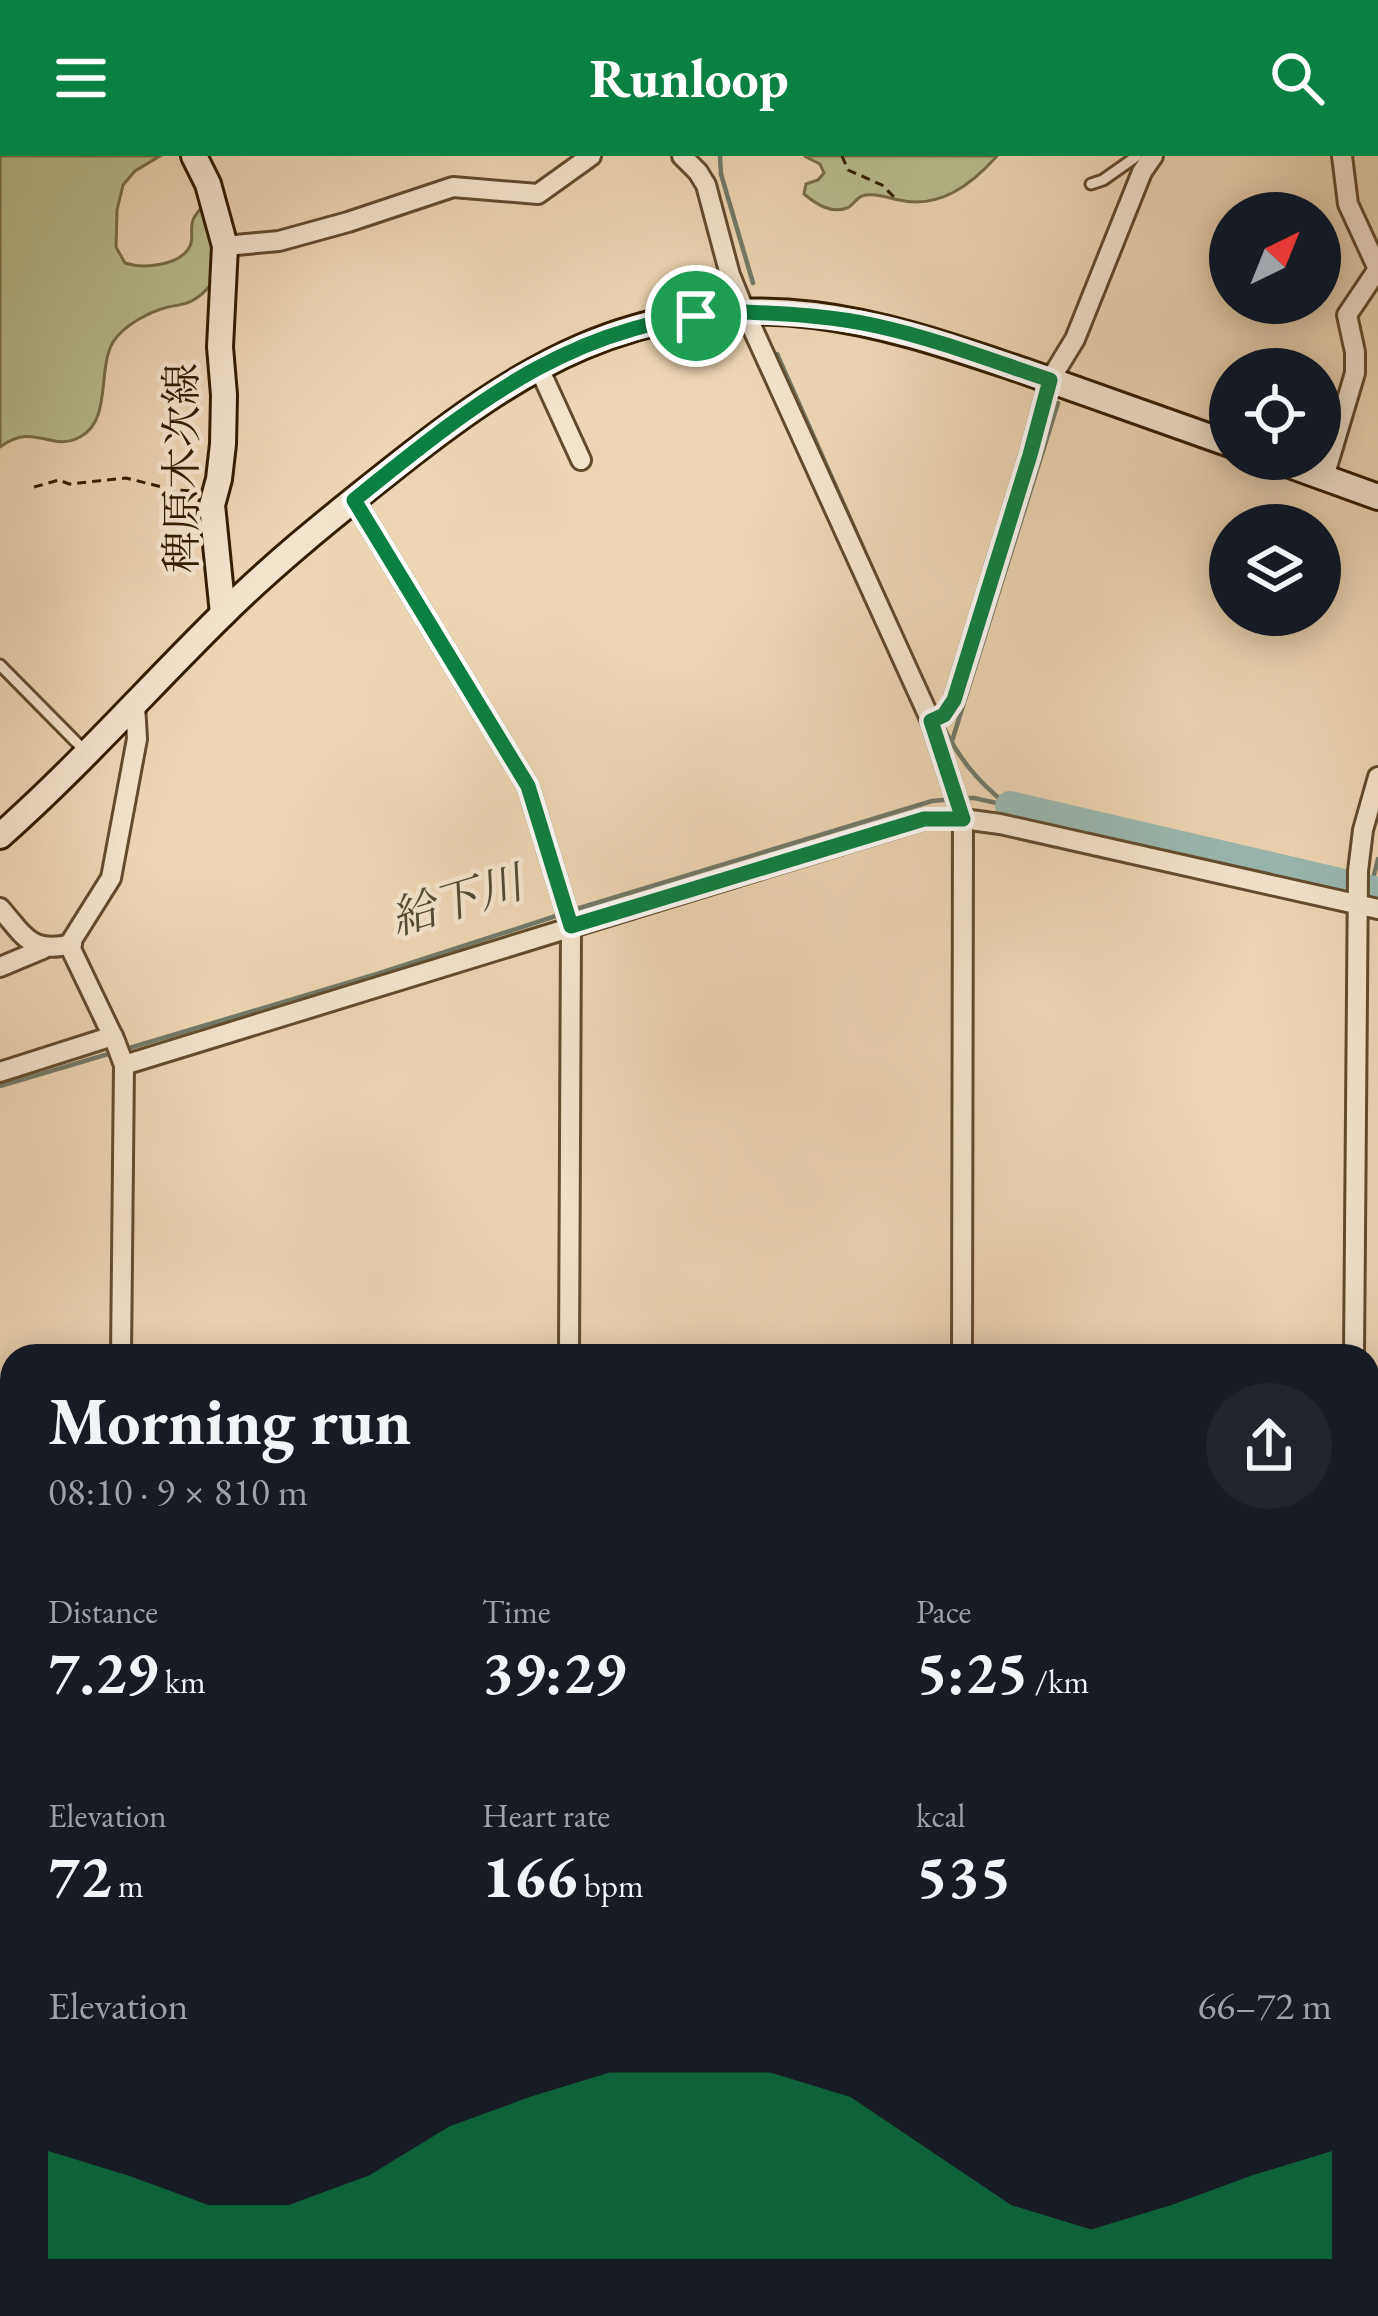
<!DOCTYPE html>
<html lang="en">
<head>
<meta charset="utf-8">
<style>
  body { margin:0; font-family:"EB Garamond","Noto Serif JP",serif; background:#20242c; color:#f1f3f6; height:100vh; display:flex; flex-direction:column; font-size:45px; white-space:nowrap }
  * { box-sizing:border-box; margin:0 }
  p { font-size:39px; color:#9ea1a6 }
  .icon { flex:none; width:66px; height:66px; fill:none; stroke:currentColor; stroke-width:2; stroke-linecap:round; stroke-linejoin:round }
  .map { position:relative; flex:1; overflow:hidden }
  .side { position:absolute; left:0px; top:1188px; width:1380px; height:972px; display:flex; flex-direction:column; background:#171b24; border-radius:36px 36px 0 0; box-shadow:0 6px 30px #0003 }
  .side>* { flex:none }
  .needle { width:78px; rotate:43deg }
  .tools { position:absolute; left:1209px; top:36px; display:grid; gap:24px }
  .tools a { display:grid; place-items:center; width:132px; height:132px; border-radius:50%; background:#171b24; box-shadow:0 6px 30px #0003; font-size:60px }
  .pin { position:absolute; display:grid; place-items:center; width:102px; height:102px; color:#fff; margin:-51px; border:6px solid #fff; border-radius:50%; box-shadow:0 3px 12px #0007 }
  .round { display:grid; place-items:center; flex:none; width:126px; height:126px; border-radius:63px; background:#20242c }
  .headline { display:flex; align-items:center; justify-content:space-between; height:204px; padding:0 48px }
  h1 { font-size:66px; font-weight:700; line-height:90px }
  .stats { display:grid; grid-template-columns:repeat(3,1fr); gap:18px; height:204px; padding:12px 48px }
  .stats div { display:grid; align-content:center }
  .stats b { font-size:60px; font-weight:700 }
  .stats small { font-size:33px; font-weight:400 }
  .stats p { font-size:33px }
  .chart { height:336px; padding:24px 48px }
  .chart p { display:flex; justify-content:space-between }
  .chart svg { width:100%; height:216px; margin-top:12px; fill:#0b8043; opacity:.7 }
  header { display:flex; justify-content:space-between; align-items:center; height:156px; padding:0 48px; background:#0b8043; color:#fff; font-size:54px; font-weight:700 }
  .map>svg:first-child { display:block }
  .green { fill:#b8be8d; stroke:#766e46; stroke-width:3 }
  .water { fill:#9ab8b2; stroke:#717a6b; stroke-width:3 }
  .lines { fill:none; stroke-linecap:round; stroke-linejoin:round }
  .stream { stroke:#717a6b; stroke-width:4.5 }
  .river { stroke:#9ab8b2; stroke-width:30 }
  .building { fill:#dfa27a; stroke:#331e00; stroke-width:3 }
  .lane-casing { stroke:#624c2d; stroke-width:15 }
  .street-casing { stroke:#624c2d; stroke-width:24 }
  .secondary-casing { stroke:#331e00; stroke-width:30 }
  .highway-casing { stroke:#331e00; stroke-width:39 }
  .path { stroke:#331e00; stroke-width:3; stroke-dasharray:9 6; stroke-linecap:butt }
  .lane { stroke:#f3e4ce; stroke-width:9 }
  .street { stroke:#f3e4ce; stroke-width:18 }
  .secondary { stroke:#f3e4ce; stroke-width:24 }
  .highway { stroke:#edd6b3; stroke-width:33 }
  .route-casing { stroke:#fff; stroke-width:24 }
  .route { stroke:#0b8043; stroke-width:15 }
  .labels { text-anchor:middle; stroke-width:9; stroke-linejoin:round; paint-order:stroke }
  .street-label { font-size:42px; fill:#331e00; stroke:#f3e4ce }
  .water-label { font-size:45px; font-style:italic; fill:#524c35; stroke:#f3e4ce }
</style>
</head>
<body>
<header><svg class="icon" aria-label="menu" viewBox="0 0 24 24"><path d="M4 6h16M4 12h16M4 18h16"/></svg>Runloop<svg class="icon" aria-label="search" viewBox="0 0 24 24"><circle cx="10" cy="10" r="6"/><path d="M15 15l6 6"/></svg></header>
<div class="map">
<svg width="1378" height="2160" viewBox="0 0 1378 2160">
  <rect width="100%" height="100%" fill="#edd6b3"/>
  <filter id="stains"><feTurbulence type="fractalNoise" baseFrequency=".00167" numOctaves="4"/><feColorMatrix values="0 0 0 0 .2 0 0 0 0 .09 0 0 0 0 .02 0 0 0 .5 -.17"/></filter>
  <radialGradient id="worn" r=".72"><stop offset=".6" stop-color="#630" stop-opacity="0"/><stop offset="1" stop-color="#630" stop-opacity=".3"/></radialGradient>
  <g class="green">
    <path d="M0 0H160L135 15 123 29 117 54 116 91 125 107C143 113 178 110 189 92 195 83 189 74 193 64 194 60 202 51 204 48L219 115C212 127 207 136 195 143 186 149 178 149 168 151 149 156 124 169 113 186 97 214 112 264 80 281 50 297 35 265 0 291Z"/>
    <path d="M804 0H997C971 29 940 53 899 44 888 42 873 36 862 40 856 42 853 50 847 52 831 58 816 48 804 38L806 28 818 24 824 17 820 8Z"/>
  </g>
  <g class="water">
    <path d="M0 1614 12 1616V1697L0 1695Z"/>
    <rect x="1368" y="1658" width="10" height="142"/>
  </g>
  <g class="lines">
    <g class="stream">
      <path d="M720 0 721 18 753 127"/>
      <path d="M777 198 937 558"/>
      <path d="M942 568C958 601 977 625 1005 647"/>
      <path d="M952 585 1058 247"/>
      <path d="M965 642H974L1010 650"/>
      <path d="M1370 735 1378 703"/>
      <path d="M573 754 932 645 954 643"/>
      <path d="M126 893 377 818 562 758"/>
      <path d="M0 930 115 896"/>
      <path d="M0 2047 12 2049"/>
      <path d="M511 2148 569 2160"/>
    </g>
    <path class="river" d="M1010 650 1378 736"/>
  </g>
  <g class="building">
    <path d="M1378 1913V1957L1368 1928V1917Z"/>
    <path d="M1374 1981H1378V2034L1373 2033Z"/>
    <path d="M1368 2104 1374 2106V2139H1378V2160H1353L1354 2148H1368Z"/>
    <path d="M700 2148H757L756 2160H699Z"/>
    <path d="M797 2148H839L838 2156 797 2153Z"/>
    <path d="M961 2148H993V2160H960Z"/>
    <path d="M1319 2148H1354L1353 2160H1319Z"/>
    <path d="M1119 2151 1194 2160H1119Z"/>
  </g>
  <g class="lines">
    <g class="lane-casing">
      <g id="lane">
        <path d="M1091 28 1103 24 1137 0"/>
        <path d="M0 509 85 595"/>
      </g>
    </g>
    <g class="street-casing">
      <g id="street">
        <path d="M682 0 698 16 706 29 730 119 745 156 931 565 963 663 962 1200"/>
        <path d="M225 90 279 85 348 66 453 31 538 38 591 0"/>
        <path d="M538 210 581 304"/>
        <path d="M1324 321 1355 217V196L1347 159 1378 113 1348 48 1342 0"/>
        <path d="M354 344 528 630 571 770 569 1200"/>
        <path d="M931 565 945 558 954 544 1030 299 1050 224 1075 183 1142 16 1153 0"/>
        <path d="M0 752C25 781 31 798 72 788"/>
        <path d="M0 811 43 793"/>
        <path d="M124 909 924 663H963L1000 668 1378 753"/>
        <path d="M0 916 113 880"/>
        <path d="M121 1200 124 909 115 885 71 793 72 784 111 722 137 583 135 548"/>
        <path d="M1354 1200 1358 715 1363 674 1378 621"/>
        <path d="M0 1363H12"/>
        <path d="M1368 1379H1378"/>
        <path d="M293 2160 295 2148"/>
      </g>
    </g>
    <g class="secondary-casing">
      <g id="secondary">
        <path d="M194 0 208 28 225 90 220 191 224 239 223 288 219 323 212 349 223 458"/>
        <path d="M1273 303 1378 341"/>
        <path d="M0 680C77 612 146 534 219 462 270 411 328 364 385 319 519 212 633 138 814 159 887 168 955 192 1024 215 1093 239 1161 264 1230 288"/>
        <path d="M1098 2160 1099 2148"/>
      </g>
    </g>
    <g class="highway-casing">
      <g id="highway">
        <path d="M0 1939 12 1940"/>
        <path d="M1368 2058 1378 2059"/>
        <path d="M1368 2083 1378 2084"/>
      </g>
    </g>
    <g class="path">
      <path d="M842 0 848 14 882 29 896 43"/>
      <path d="M34 331 59 324 69 328 126 322 174 334 196 335"/>
    </g>
    <use href="#lane" class="lane"/>
    <use href="#street" class="street"/>
    <use href="#secondary" class="secondary"/>
    <use href="#highway" class="highway"/>
  </g>
  <g class="lines">
    <g class="route-casing">
      <path id="route" d="M745 156C789 158 833 160 877 170 936 183 993 205 1050 224L1030 299 954 544 944 559 931 565 963 663H924L571 770 528 630 354 344C477 245 578 161 745 156Z"/>
    </g>
    <use href="#route" class="route"/>
  </g>
  <g class="labels">
    <g class="street-label">
      <text transform="translate(181 312) rotate(-90)" y="15">稗原木次線</text>
    </g>
    <g class="water-label">
      <text transform="translate(456 744) rotate(-17)" y="16">給下川</text>
    </g>
  </g>
  <rect width="100%" height="100%" filter="url(#stains)"/>
  <rect width="100%" height="100%" fill="url(#worn)"/>
</svg>
<div class="tools">
<a><svg class="needle" viewBox="-14 -14 28 28"><path d="M0-13l5 13h-10z" fill="#e53935"/><path d="M0 13l5-13h-10z" fill="#9ea1a6"/></svg></a>
<a><svg class="icon" aria-label="locate" viewBox="0 0 24 24"><circle cx="12" cy="12" r="6"/><path d="M12 2v4M12 18v4M2 12h4M18 12h4"/></svg></a>
<a><svg class="icon" aria-label="layers" viewBox="0 0 24 24"><path d="M12 4l9 5-9 5-9-5zM3 14l9 5 9-5"/></svg></a>
</div>
<div class="pin" style="left:696px;top:160px;background:#1e9e55"><svg class="icon" aria-label="arrive" viewBox="0 0 24 24"><path d="M6 21V4h12l-3 4 3 4H6"/></svg></div>
<section class="side">
<div class="headline"><div><h1>Morning run</h1><p>08:10 · 9 × 810 m</p></div><a class="round"><svg class="icon" aria-label="share" viewBox="0 0 24 24"><path d="M12 15V3M7 8l5-5 5 5M5 13v7h14v-7"/></svg></a></div>
<div class="stats">
<div><p>Distance</p><b>7.29<small> km</small></b></div>
<div><p>Time</p><b>39:29</b></div>
<div><p>Pace</p><b>5:25<small> /km</small></b></div>
</div>
<div class="stats">
<div><p>Elevation</p><b>72<small> m</small></b></div>
<div><p>Heart rate</p><b>166<small> bpm</small></b></div>
<div><p>kcal</p><b>535</b></div>
</div>
<div class="chart"><p><span>Elevation</span>66–72 m</p>
<svg viewBox="0 0 160 44" preserveAspectRatio="none"><path d="M0 44V22L10 27L20 33L30 33L40 27L50 17L60 11L70 6L80 6L90 6L100 11L110 22L120 33L130 38L140 33L150 27L160 22V44z"/></svg>
</div>
</section>
</div>
</body>
</html>
